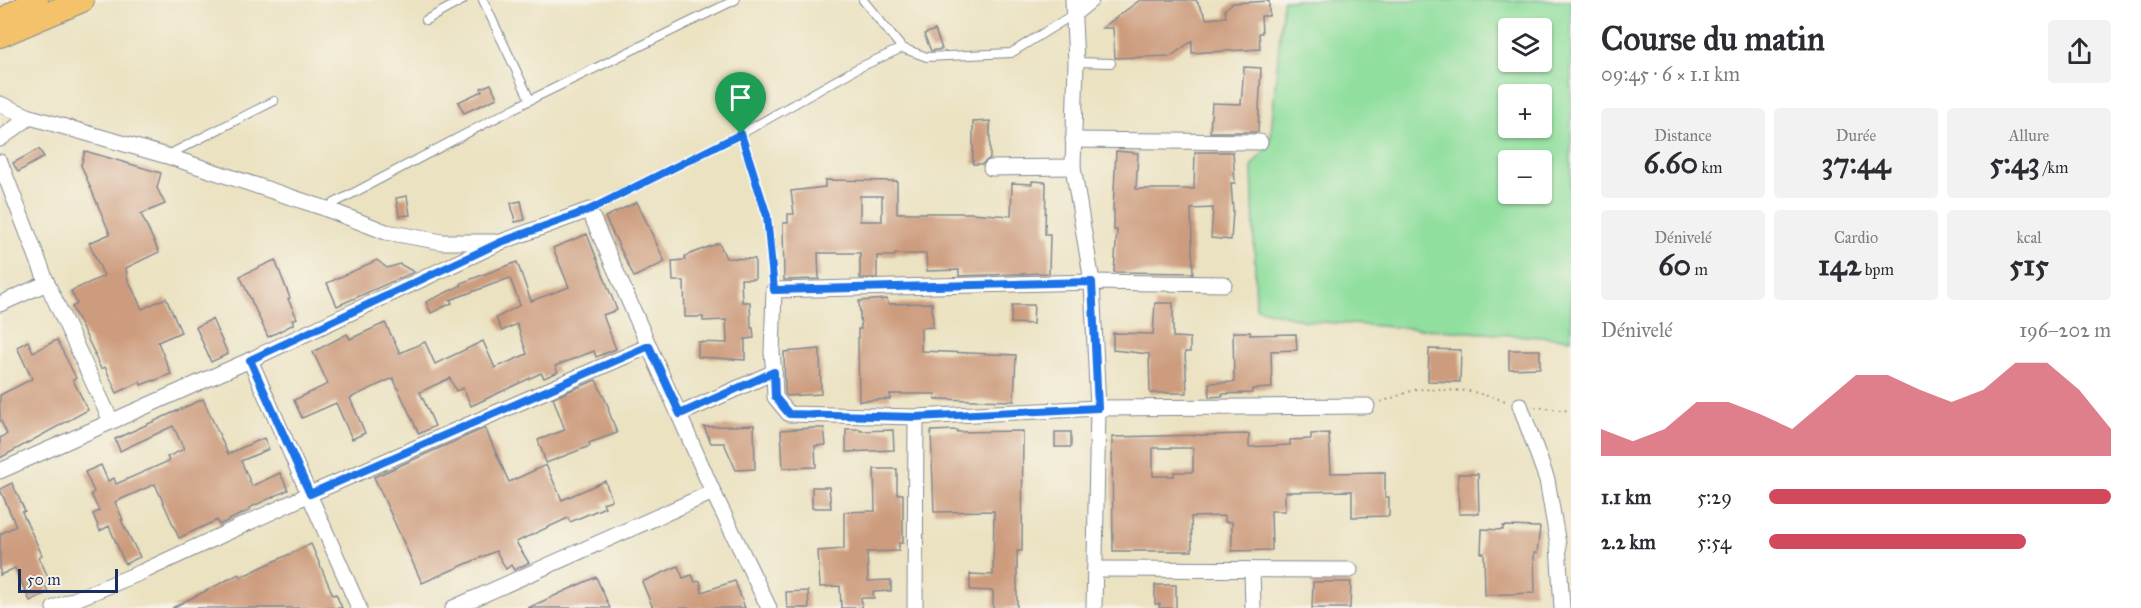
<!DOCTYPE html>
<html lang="fr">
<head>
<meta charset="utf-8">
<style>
  body { margin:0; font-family:"IM FELL Great Primer",serif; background:#f2f2f3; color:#2b2b33; height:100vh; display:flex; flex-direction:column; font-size:22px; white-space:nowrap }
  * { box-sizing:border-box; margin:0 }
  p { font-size:20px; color:#7c7c81 }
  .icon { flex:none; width:33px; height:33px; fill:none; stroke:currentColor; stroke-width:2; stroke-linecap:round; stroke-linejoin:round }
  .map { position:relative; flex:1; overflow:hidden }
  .drawer { display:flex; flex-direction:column; background:#fff; width:570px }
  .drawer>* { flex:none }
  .controls { position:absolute; left:1498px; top:18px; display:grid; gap:12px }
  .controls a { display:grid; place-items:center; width:54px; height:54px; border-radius:6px; background:#fff; box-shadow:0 2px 4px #0004; font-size:30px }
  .scale { position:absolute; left:18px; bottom:15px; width:100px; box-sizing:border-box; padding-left:6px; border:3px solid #1b2f5e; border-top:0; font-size:16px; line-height:21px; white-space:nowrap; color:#1b2f5e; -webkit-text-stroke:4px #f7f3e8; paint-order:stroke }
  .pin { position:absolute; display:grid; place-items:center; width:51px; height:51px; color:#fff; margin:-62px -26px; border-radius:50% 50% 50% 0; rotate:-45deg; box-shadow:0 0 6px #0007 }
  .pin .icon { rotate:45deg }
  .round { display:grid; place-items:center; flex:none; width:63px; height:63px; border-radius:6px; background:#f2f2f3 }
  .head { display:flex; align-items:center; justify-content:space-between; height:102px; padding:0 30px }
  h1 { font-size:33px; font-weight:700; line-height:45px }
  .figures { display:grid; grid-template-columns:repeat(3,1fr); gap:9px; height:102px; padding:6px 30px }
  .figures div { display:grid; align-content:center; border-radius:6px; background:#f2f2f3; text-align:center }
  .figures b { font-size:30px; font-weight:700 }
  .figures small { font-size:16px; font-weight:400 }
  .figures p { font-size:16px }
  .chart { height:168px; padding:12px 30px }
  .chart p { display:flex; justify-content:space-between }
  .chart svg { width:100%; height:108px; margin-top:6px; fill:#d1495b; opacity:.7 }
  ul { padding:0 30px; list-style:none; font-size:20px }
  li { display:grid; grid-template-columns:96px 72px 1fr; align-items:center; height:45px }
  li i { height:15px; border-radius:8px; background:#d1495b }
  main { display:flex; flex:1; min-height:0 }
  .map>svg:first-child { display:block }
  .green { fill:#90df9e; stroke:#56877e; stroke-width:1.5; fill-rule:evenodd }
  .building { fill:#cd9c7e; fill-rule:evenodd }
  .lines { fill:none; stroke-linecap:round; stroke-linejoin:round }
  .service-casing { stroke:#838890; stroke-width:10 }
  .minor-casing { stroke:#838890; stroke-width:17 }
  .trunk-casing { stroke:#838890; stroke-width:26 }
  .path { stroke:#838890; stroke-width:2; stroke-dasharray:1.5 4.5; stroke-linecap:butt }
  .service { stroke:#fff; stroke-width:8 }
  .minor { stroke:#fff; stroke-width:15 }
  .trunk { stroke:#f3c26a; stroke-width:24 }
  .route-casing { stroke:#fff; stroke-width:12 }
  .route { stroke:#1a73e8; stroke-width:8 }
</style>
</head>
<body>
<main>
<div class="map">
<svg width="1571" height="608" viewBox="0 0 1571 608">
  <rect width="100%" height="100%" fill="#f7f3e8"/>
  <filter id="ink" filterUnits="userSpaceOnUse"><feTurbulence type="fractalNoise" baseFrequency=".0167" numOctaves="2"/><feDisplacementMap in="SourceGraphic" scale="12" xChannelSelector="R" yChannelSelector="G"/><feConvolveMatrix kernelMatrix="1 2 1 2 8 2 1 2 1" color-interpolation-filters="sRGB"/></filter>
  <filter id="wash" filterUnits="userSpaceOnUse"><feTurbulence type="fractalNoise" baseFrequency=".008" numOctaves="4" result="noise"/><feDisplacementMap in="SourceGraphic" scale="24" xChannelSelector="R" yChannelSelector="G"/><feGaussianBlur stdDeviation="1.35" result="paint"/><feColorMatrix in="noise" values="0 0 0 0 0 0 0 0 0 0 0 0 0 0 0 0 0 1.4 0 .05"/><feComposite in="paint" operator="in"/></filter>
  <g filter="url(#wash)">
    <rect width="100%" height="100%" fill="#ebe2c1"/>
    <path class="green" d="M1283 0H1571V339L1306 321 1256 308 1252 165 1270 145ZM1509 28H1542V62H1509ZM1509 94H1542V128H1509ZM1509 160H1542V194H1509Z"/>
    <g id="blocks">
      <g class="building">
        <path d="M1140 0H1196L1207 19 1226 17 1225 9 1233 3 1269 1V16H1261L1262 33H1259L1260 49 1192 53V41L1171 56 1115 58 1113 28H1102Z"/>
        <path d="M935 30 942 49 931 51 924 34Z"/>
        <path d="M1244 67 1261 68 1258 132H1210L1212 103 1241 104Z"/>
        <path d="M491 84 497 98 464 113 458 102 482 91 481 88Z"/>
        <path d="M990 121V158L982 164H973V122Z"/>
        <path d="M39 149 44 157 18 172 13 163Z"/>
        <path d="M85 151 161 173 157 188 165 204 141 214 159 252 126 268 127 277 142 309 166 298 181 332 158 342 171 374 154 381V380L141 385 140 382 117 393 105 367 101 369 94 354H95L72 307 77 304 71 291 104 276 89 243 110 234 81 165Z"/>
        <path d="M1116 151 1138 153 1136 189H1194L1195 152H1233L1235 183H1231L1233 211 1231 240 1211 238 1213 208 1191 209 1193 273 1114 272 1117 230H1114V210H1113Z"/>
        <path d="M825 180 897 181V213H970L1011 216 1012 183 1032 184V181L1046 182 1045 234H1050L1049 273 959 276V270L927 271 926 254H895V256H877V278H860V253H818L819 279 784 280 783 223H788V214H794L791 191 825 187ZM860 196H882V221H860Z"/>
        <path d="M407 196 410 215 399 216 396 198Z"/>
        <path d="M521 201 525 220 515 222 511 203Z"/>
        <path d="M637 202 665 262 634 277 605 217Z"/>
        <path d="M587 234 617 310 603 315 616 349 596 357 594 351 555 366 558 372 544 378 541 373 471 406 463 388 456 391 450 378 420 392 435 426 419 434 393 378 350 398 365 433 352 439 336 403 302 418 294 400 328 384 313 352 347 334 350 339 385 323 400 353 425 342 435 364 483 341 495 368 527 354 517 324 502 331 496 318 520 305 510 278 450 300 452 303 431 313 426 302 462 285 461 283 517 262 531 301 569 287 553 248Z"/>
        <path d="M719 243 726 258 755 259V279H741L742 302H750L751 328H753L754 338 745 339V360L698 357V342L727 343 726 320 703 321V317H685L684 281H673L672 261 685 260V256Z"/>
        <path d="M275 260 290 298 288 299 297 318 292 320 294 324 268 337 240 276Z"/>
        <path d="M377 260 387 268 400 264 414 272 337 306 327 283Z"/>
        <path d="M887 299 888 304 932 303 933 327 921 328V351L1016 355 1014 401 935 399 936 394H890V399L859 401 858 341V329H861L859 301Z"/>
        <path d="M1155 303H1173V337L1190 338V352H1185L1187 393H1150L1149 354 1113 350V333L1153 334Z"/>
        <path d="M1012 305H1034L1033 324 1011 323Z"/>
        <path d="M212 319 228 354 211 362 196 327Z"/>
        <path d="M1233 332H1250V335L1296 334 1297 350 1271 351 1272 388 1252 389V393L1222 394 1223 396 1209 397V383L1234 382Z"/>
        <path d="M57 340 76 378 73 380 88 410 0 458V438L7 434 0 419V395L32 379 17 347 28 341 33 352Z"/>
        <path d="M820 349 821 394 787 396 785 393 784 352Z"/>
        <path d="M1429 349 1461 350 1460 382 1428 381Z"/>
        <path d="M1509 350H1540V368L1509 369Z"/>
        <path d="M596 380 609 408 608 409 617 433 589 443 590 446 546 463 538 440 565 430 553 398Z"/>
        <path d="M203 399 228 454 264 438 269 449 241 461 252 486 280 473 288 490 249 508 250 510 219 525 217 520 179 538 155 484 115 502 123 520H121L140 557 125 564 109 526 100 531 93 514 99 511 91 494 94 492 85 472 101 465 108 481 114 478 116 484 169 461 167 457 184 449 173 426 120 451 115 439Z"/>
        <path d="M754 425 755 469 736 470 724 443H711L704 427Z"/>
        <path d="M485 428 509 482 546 465 562 500 605 481 612 500 603 503 605 507 570 522 568 518 516 542 529 563 514 570 511 565 506 569 496 551 422 583 374 477Z"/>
        <path d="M812 428H824L826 445 815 446 816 467 783 468 781 430Z"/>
        <path d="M846 429H860V431L893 430 894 450 846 452Z"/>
        <path d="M957 430V432L1023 431 1022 551H1017V608H993V591L970 590V574L993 575 994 511 934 512 931 431Z"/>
        <rect x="1055" y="432" width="16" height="15"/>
        <path d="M1329 433 1331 473 1385 472V497H1389V516L1352 517V491L1285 492V511H1271L1272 550 1232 551V522H1225V516L1191 517 1192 551H1113L1112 437 1249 434V447L1290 445V440L1311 439V434ZM1153 448H1193V472H1174V476H1153Z"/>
        <path d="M874 469H897V494H903V543H899V551L867 552 868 581 891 580V591L873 592 874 598H861L862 608H841L840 586 820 587 818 551 844 549V512L875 511Z"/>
        <path d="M1458 474H1478L1479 514H1459Z"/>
        <path d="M12 483 25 511 22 512 42 555 39 557 51 584 46 587 48 592 30 601 15 568 0 575V534L16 526 0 489Z"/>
        <path d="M812 487H829L831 508H812Z"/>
        <path d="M1503 526 1540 527 1537 553H1534L1535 593 1485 595 1484 553H1481L1482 529 1503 530Z"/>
        <path d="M311 544 333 595 336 594 342 608H172L239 574 241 577Z"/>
        <path d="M678 566 683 578 692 575 695 582 700 581 702 592 735 581 745 608H653L642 582Z"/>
        <path d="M596 577 610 608H528L565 591Z"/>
        <path d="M1313 582H1351L1350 608H1312Z"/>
        <path d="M1155 585H1176V608H1159L1160 604H1155Z"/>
        <path d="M808 591 809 608H787L786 592Z"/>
      </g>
    </g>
  </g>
  <g filter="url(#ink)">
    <use href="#blocks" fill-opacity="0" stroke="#838890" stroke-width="1.5"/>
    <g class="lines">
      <g class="service-casing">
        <g id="service">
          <path d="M483 0 530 100"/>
          <path d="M426 20 463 0"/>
          <path d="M902 48 927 57 1011 53 1074 14"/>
          <path d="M1076 62 1111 63"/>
          <path d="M741 134 767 216 774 290"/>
          <path d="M168 155 274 101"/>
          <path d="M325 208 530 100 735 0"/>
          <path d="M589 210 741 134 856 69 902 48 863 0"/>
        </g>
      </g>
      <g class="minor-casing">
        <g id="minor">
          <path d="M1073 0 1076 62 1073 167 1092 282 1098 408 1094 608"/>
          <path d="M1074 14 1091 0"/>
          <path d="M0 104 30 117 167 156 324 208 386 232 442 242H495"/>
          <path d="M0 139 30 117"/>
          <path d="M1073 140 1260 142"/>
          <path d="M0 162 47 283 111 421"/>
          <path d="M991 168 1073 167"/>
          <path d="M0 304 47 283"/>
          <path d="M250 360 359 608"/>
          <path d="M774 372 775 397 789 414 916 417 1098 408 1367 406"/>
          <path d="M1520 405 1547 480 1558 544 1562 608"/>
          <path d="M680 414 774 372 772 353 774 290 1092 282 1224 284"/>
          <path d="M0 471 250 360 501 242 589 210 713 492 769 608"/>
          <path d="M1095 569 1350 570"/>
          <path d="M1252 570 1253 608"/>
          <path d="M54 608 142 572 310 494 649 346"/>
          <path d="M453 608 713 492"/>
          <path d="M915 608 916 417"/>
        </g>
      </g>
      <g class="trunk-casing">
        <g id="trunk">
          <path d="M0 22 36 0"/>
          <path d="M0 35 82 0"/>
        </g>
      </g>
      <g class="path">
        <path d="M1381 402 1417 389 1470 391 1506 401"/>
        <path d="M1535 407 1571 411"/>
      </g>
      <use href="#service" class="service"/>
      <use href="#minor" class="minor"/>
      <use href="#trunk" class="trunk"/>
    </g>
  </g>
  <g class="lines" filter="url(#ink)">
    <g class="route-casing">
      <path id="route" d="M741 134 767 216 774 290 1092 282 1098 408 916 417 789 414 775 397 774 372 680 414 649 346 310 494 250 360 501 242 589 210Z"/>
    </g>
    <use href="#route" class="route"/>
  </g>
</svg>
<div class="controls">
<a><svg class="icon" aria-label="layers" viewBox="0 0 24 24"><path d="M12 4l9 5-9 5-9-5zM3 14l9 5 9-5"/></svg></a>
<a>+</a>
<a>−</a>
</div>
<div class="scale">50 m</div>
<div class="pin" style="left:741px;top:134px;background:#1e9e55"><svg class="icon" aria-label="arrive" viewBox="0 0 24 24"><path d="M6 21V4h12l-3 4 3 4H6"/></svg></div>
</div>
<section class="drawer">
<div class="head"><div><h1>Course du matin</h1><p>09:45 · 6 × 1.1 km</p></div><a class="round"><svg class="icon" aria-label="share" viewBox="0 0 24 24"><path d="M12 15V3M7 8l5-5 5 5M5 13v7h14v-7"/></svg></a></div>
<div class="figures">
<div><p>Distance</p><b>6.60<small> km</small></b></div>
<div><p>Durée</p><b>37:44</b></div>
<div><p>Allure</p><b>5:43<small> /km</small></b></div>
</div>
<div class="figures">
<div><p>Dénivelé</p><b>60<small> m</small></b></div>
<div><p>Cardio</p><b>142<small> bpm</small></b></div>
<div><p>kcal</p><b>515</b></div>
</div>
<div class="chart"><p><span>Dénivelé</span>196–202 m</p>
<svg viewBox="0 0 160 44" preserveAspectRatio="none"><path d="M0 44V33L10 38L20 33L30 22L40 22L50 27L60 33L70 22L80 11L90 11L100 17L110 22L120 17L130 6L140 6L150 17L160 33V44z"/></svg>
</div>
<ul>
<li><b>1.1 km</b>5:29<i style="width:100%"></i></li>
<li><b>2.2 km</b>5:54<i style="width:75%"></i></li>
</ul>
</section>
</main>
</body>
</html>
